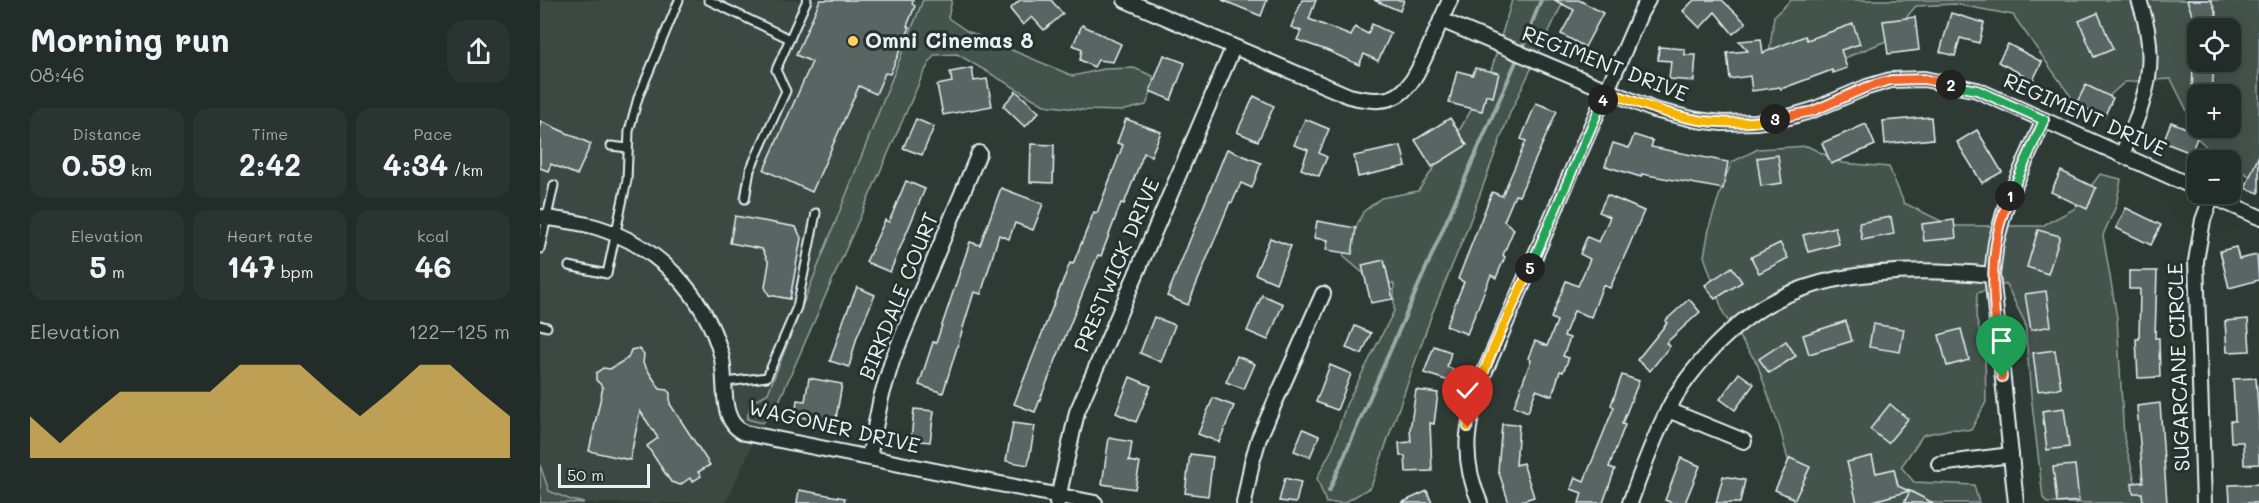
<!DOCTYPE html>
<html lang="en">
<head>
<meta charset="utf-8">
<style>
  body { margin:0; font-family:Mali,sans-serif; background:#2a3430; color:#f1f3f6; height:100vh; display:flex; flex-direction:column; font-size:22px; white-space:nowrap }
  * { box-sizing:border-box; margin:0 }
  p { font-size:20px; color:#a2a7a8 }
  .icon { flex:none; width:33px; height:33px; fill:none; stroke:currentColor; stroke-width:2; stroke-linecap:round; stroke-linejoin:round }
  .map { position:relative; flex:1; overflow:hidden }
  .details { display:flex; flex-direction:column; background:#222c28; width:540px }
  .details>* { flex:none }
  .controls { position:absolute; left:1647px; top:18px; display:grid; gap:12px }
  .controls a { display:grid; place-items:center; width:54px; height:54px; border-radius:12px; background:#222c28; box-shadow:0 6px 24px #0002,0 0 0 2px #3f4845; font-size:30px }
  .scale { position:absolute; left:18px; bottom:15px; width:92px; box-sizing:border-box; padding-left:6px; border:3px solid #e8f1f8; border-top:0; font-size:16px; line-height:21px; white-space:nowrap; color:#e8f1f8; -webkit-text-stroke:4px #26332d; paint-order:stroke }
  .pin { position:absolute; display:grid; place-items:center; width:51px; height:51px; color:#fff; margin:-62px -26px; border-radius:50% 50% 50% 0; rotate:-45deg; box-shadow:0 0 6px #0007 }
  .pin .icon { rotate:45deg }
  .km { position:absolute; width:30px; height:30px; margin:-15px; border-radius:50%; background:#222; color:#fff; font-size:16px; line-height:30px; text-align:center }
  .round { display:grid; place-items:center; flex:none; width:63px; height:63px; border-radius:18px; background:#2a3430 }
  .headline { display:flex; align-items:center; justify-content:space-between; height:102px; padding:0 30px }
  h1 { font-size:33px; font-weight:700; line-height:45px }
  .metrics { display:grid; grid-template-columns:repeat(3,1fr); gap:9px; height:102px; padding:6px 30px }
  .metrics div { display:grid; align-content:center; border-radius:15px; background:#2a3430; text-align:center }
  .metrics b { font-size:30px; font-weight:700 }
  .metrics small { font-size:16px; font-weight:400 }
  .metrics p { font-size:16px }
  .chart { height:168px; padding:12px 30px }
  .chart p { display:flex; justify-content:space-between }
  .chart svg { width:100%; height:108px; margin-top:6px; fill:#ffd166; opacity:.7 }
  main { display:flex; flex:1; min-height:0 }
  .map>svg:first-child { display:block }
  .built { fill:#3b4843 }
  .green { fill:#45524e; stroke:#96a2a3; stroke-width:1.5; fill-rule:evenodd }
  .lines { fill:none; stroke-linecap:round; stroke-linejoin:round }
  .stream { stroke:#9da8a9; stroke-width:4 }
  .building { fill:#596563; stroke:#e8f1f8; stroke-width:1.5 }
  .service-casing { stroke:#e8f1f8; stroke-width:11 }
  .minor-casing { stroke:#e8f1f8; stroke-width:18 }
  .service { stroke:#26332d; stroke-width:7 }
  .minor { stroke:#26332d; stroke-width:14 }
  .split-1-casing { stroke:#fff; stroke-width:12 }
  .split-2-casing { stroke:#fff; stroke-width:12 }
  .split-3-casing { stroke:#fff; stroke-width:12 }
  .split-4-casing { stroke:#fff; stroke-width:12 }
  .split-5-casing { stroke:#fff; stroke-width:12 }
  .split-6-casing { stroke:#fff; stroke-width:12 }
  .split-1 { stroke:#f0652b; stroke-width:8 }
  .split-2 { stroke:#22a559; stroke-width:8 }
  .split-3 { stroke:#f0652b; stroke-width:8 }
  .split-4 { stroke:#f5b400; stroke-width:8 }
  .split-5 { stroke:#22a559; stroke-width:8 }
  .split-6 { stroke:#f5b400; stroke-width:8 }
  .poi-dot { fill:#ffd166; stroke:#26332d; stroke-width:2 }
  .labels { text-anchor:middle; stroke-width:6; stroke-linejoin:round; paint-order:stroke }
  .poi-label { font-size:21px; font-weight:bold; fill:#e8f1f8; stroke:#26332d; text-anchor:start }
  .street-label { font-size:21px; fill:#e8f1f8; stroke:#26332d }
</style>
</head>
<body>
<main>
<section class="details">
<div class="headline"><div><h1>Morning run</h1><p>08:46</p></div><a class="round"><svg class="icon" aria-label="share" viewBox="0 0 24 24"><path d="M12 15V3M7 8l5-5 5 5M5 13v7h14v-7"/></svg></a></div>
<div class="metrics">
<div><p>Distance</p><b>0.59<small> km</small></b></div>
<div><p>Time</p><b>2:42</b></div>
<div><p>Pace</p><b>4:34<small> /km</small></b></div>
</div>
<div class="metrics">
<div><p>Elevation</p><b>5<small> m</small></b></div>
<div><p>Heart rate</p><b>147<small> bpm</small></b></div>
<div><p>kcal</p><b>46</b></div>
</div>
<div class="chart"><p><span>Elevation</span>122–125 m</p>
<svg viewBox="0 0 160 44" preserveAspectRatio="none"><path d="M0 44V27L10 38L20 27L30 17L40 17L50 17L60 17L70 6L80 6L90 6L100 17L110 27L120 17L130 6L140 6L150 17L160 27V44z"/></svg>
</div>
</section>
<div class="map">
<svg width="1719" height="503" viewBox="0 0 1719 503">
  <rect width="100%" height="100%" fill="#2e3b35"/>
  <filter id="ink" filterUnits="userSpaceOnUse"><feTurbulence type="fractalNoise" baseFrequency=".0167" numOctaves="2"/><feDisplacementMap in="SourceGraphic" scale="12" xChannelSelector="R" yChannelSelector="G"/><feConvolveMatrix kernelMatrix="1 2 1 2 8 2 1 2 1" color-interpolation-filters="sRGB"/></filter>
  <g filter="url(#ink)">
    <path class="built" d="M0 0H383L228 393 211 403 208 419 222 423 186 503H44L31 500 9 491 0 465Z"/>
    <g class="green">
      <path d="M383 0H412L408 18 427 31 533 76 564 69 594 68 613 76V87L606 105 581 111 543 110 504 105 417 54 394 55 383 74 233 415 222 423 207 419 211 403 228 393Z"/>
      <path d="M972 0H1024L970 113 926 232 892 314 831 487 804 503H786L777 478 792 449 806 405 854 311V284L823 273 803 256 823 212 841 198 878 191 916 136 948 81Z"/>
      <path d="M1251 0H1719V181L1691 166 1690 160H1680L1648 129V113L1631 79 1585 82 1561 103 1536 104 1473 15 1415 4 1376 6 1346 41 1246 82 1228 62 1234 16ZM1658 28H1690V62H1658ZM1658 94H1690V128H1658Z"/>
      <path d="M1267 146 1302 163 1349 167 1364 203 1411 226H1502L1534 209 1560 174 1581 179 1576 206 1563 235 1577 318 1584 438 1596 485 1609 503H1507L1503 498 1491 395 1485 323 1466 284 1437 293 1436 317 1445 353 1446 402 1431 430 1411 429 1383 435 1361 467 1374 482 1434 485 1439 503H1253L1256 491 1240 429 1217 363 1184 315 1164 256 1170 224 1185 178 1192 162 1218 149Z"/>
      <path d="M0 465 9 491 31 500 44 503H0Z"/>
    </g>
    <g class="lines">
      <g class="stream">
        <path d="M981 51 1001 0"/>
        <path d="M789 491 978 57"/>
      </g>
    </g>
    <g class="building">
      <path d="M280 0H373L372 4 375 6 367 26 370 27 350 74 345 73 336 94 319 86 272 192 224 170 272 62 256 55Z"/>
      <path d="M480 0H511L523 14 504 30 492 17 483 25 470 9Z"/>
      <path d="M682 0H727L721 16Z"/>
      <path d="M762 0H776L769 19 811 36 815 27 828 34 832 24 851 33 838 61 824 54 819 65 786 50 757 40 761 31 751 27Z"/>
      <path d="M834 0H864L860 11Z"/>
      <path d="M1014 0H1039L1063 13 1045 47 1021 34 1034 10Z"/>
      <path d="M1154 0H1182L1206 23 1193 34 1175 12 1160 28 1143 11Z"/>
      <path d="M1647 0H1671L1677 15 1655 23Z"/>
      <path d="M1411 13 1444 23 1439 43 1420 38 1415 56 1400 52Z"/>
      <path d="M1558 13 1573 49 1554 57 1539 21Z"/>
      <path d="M1375 17 1379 50 1348 54 1343 21Z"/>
      <path d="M1313 24 1320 44 1301 50 1307 68 1293 73 1292 70 1241 89 1240 87 1212 91 1210 76 1190 79 1187 53 1208 51 1199 41 1221 39 1223 53 1265 36 1267 40Z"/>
      <path d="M542 25 581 44 573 62 558 60 554 67 540 60 542 49 533 45Z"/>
      <path d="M1468 44 1502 62 1493 80 1458 62Z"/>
      <path d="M1119 47 1145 49V55H1156L1154 81 1129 79 1131 61 1118 60Z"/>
      <path d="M624 55 645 63 631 100 610 91Z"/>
      <path d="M1653 62H1674L1672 94H1652Z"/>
      <path d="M432 68 434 81 447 79 452 106 403 115 397 85 412 82 410 72Z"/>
      <path d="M935 68 959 73 953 97 946 95 942 111 909 103 917 71 933 75Z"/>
      <path d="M1546 85 1573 98 1564 117 1536 104Z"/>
      <path d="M476 91 499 112 485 127 463 106Z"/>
      <path d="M714 96 734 106 718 141 697 132Z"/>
      <path d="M996 103 1017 111 979 196 975 195 964 221 974 229 963 255 965 257 956 278 951 275 927 334 906 326 924 282 918 279 952 192 962 196 986 141 981 139Z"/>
      <path d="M1391 117 1393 139 1345 144 1343 121Z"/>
      <path d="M910 118 927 145 892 167 875 140Z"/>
      <path d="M376 119 394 127 382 155 363 148Z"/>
      <path d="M586 119 621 132 611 156 604 153 584 204 581 203 561 256 558 255 495 412 474 404 530 263 533 264 554 212 557 213 583 145 577 143Z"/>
      <path d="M765 119 789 129 779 153 787 157 779 176 761 169 768 150 754 145Z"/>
      <path d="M0 121 51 144 37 175 11 164 8 171 0 168Z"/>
      <path d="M1631 122 1659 133 1651 153 1623 142Z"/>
      <path d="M1326 124 1335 145 1291 164 1282 143Z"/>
      <path d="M1437 130 1462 172 1442 183 1417 142Z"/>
      <path d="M1094 135 1113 141 1111 147 1188 162 1183 189 1102 174 1101 177 1065 166 1073 143 1089 148Z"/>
      <path d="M491 144 514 145 513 183 490 182Z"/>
      <path d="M861 146 866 166 818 177 814 156Z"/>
      <path d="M687 149 721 163 712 188 701 183 692 203 690 202 648 305 627 296Z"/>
      <path d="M1238 155 1242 183 1221 186 1217 158Z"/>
      <path d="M1719 155V193L1705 188Z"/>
      <path d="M1521 171 1556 188 1547 209 1511 192Z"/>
      <path d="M366 181 385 189 350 272 326 262 345 220 349 222Z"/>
      <path d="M461 188 503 204 493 230 475 223 469 239 459 235 441 294 434 292 403 393 379 385 393 342 396 343 430 242 440 245Z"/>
      <path d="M1067 195 1104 211 1089 246 1070 288 1063 285 1051 317 1034 311 1024 336 1030 338 1023 356 1029 358 1023 372 1020 371 1012 396 996 390 988 412 974 406 991 360 988 358 995 341 1007 346 1017 321 1011 318 1026 281 1038 286 1050 259 1040 254 1047 237 1059 242 1070 217 1059 212Z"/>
      <path d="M1586 208 1621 225 1611 245 1576 228Z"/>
      <path d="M195 216 256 227 261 238 250 299 229 295 225 287 229 263 222 249 190 243Z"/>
      <path d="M1351 217 1354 234 1322 240 1319 223Z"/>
      <path d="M1414 220 1416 238 1384 241 1382 224Z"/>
      <path d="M777 221 816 228 812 254 786 250 788 240 774 238Z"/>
      <path d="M1295 227 1299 244 1268 252 1263 235Z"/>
      <path d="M1498 230 1520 236 1508 274 1487 267Z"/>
      <path d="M730 238 751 246 736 283 715 274Z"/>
      <path d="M1240 243 1248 258 1219 273 1211 257Z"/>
      <path d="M1696 247 1699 259 1717 255 1719 280 1689 288 1680 251Z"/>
      <path d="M844 260 853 299 831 303 822 265Z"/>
      <path d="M1192 267 1202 282 1175 299 1165 285Z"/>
      <path d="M1589 271H1617L1615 338H1619L1620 377 1598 378 1596 339H1599L1600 289H1589Z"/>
      <path d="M317 287 335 295 317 337 309 367 290 361 304 319Z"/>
      <path d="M1506 291 1511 326 1491 330 1485 294Z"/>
      <path d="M722 295 743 304 728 340 707 331Z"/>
      <path d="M1149 299 1160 312 1126 343 1130 346 1110 371 1097 360 1127 323 1125 321Z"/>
      <path d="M614 317 635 325 621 362 600 353Z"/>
      <path d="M1708 319 1710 351 1687 352 1685 321Z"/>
      <path d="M1306 321 1312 341 1269 354 1263 335Z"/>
      <path d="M1333 324 1364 329 1360 352 1329 347Z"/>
      <path d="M815 326 831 333 822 354 806 348Z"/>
      <path d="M1421 329 1429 360 1407 366 1399 335Z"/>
      <path d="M1246 341 1256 356 1229 373 1219 359Z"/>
      <path d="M894 346 911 352 907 367 913 369 909 381 884 373Z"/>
      <path d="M99 348 104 354 103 363 120 389 127 390 130 393V404L170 465 158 472 161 476 152 482 150 478 140 485 131 482 107 446 118 438 100 411 90 460 49 451 63 387 56 380V373L63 368 70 369 88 358 91 350Z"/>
      <path d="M1515 350 1521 388 1498 391 1493 353Z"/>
      <path d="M697 356 715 364 704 389 686 382Z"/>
      <path d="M790 365 811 374 797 410 776 402Z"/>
      <path d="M1199 373 1214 384 1195 410 1180 399Z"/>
      <path d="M1082 375 1099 381 1082 424 1085 425 1069 467 1075 469 1063 503H1039L1042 493 1031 489 1035 477 1044 481 1074 407 1071 405Z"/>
      <path d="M590 377 611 386 596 422 576 413Z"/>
      <path d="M269 378 302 384 295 424 255 416 257 400 265 401Z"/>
      <path d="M1716 378 1719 420V464L1704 465 1703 442H1691L1690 421H1695L1693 379Z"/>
      <path d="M876 390 898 393 894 424 890 423 892 471 866 472 865 456H860L859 443 871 442 870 430Z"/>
      <path d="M673 398 694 406 679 442 658 434Z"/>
      <path d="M1620 403 1627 503H1603L1602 493H1593L1592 483 1603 482 1597 406Z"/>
      <path d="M1350 404 1368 419 1348 443 1330 429Z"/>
      <path d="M1524 408 1529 447 1507 450 1502 411Z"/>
      <path d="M374 409 394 411 390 442 371 440Z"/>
      <path d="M473 423 495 426 488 465 466 461Z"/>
      <path d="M962 424 979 425 976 465 983 463 994 497 975 503H969L958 470Z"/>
      <path d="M763 429 779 436 770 457 754 451Z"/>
      <path d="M569 438 592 442 589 461 600 463 595 489 562 484Z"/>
      <path d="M650 454 673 457 668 496 645 493Z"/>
      <path d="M1332 456 1336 473 1354 469 1358 486 1369 491 1326 503H1317L1307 462Z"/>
      <path d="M1141 458 1160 466 1145 503H1132L1125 500Z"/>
      <path d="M1250 458 1270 467 1255 499 1235 490Z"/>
      <path d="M1535 465 1539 501 1517 503 1513 467Z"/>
      <path d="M1183 476 1205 480 1200 503H1176Z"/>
      <path d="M745 478 761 482 756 503 739 501Z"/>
      <path d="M1719 484V503H1690L1689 485Z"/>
      <path d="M259 490 305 498 304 503H257Z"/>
      <path d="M887 491 892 503H861Z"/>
      <path d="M1370 491 1393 503H1364Z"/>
    </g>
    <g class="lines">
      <g class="service-casing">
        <g id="service">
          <path d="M168 0 250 39"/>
          <path d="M71 146 88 148"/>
          <path d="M205 199 210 170 246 91 236 70 267 0"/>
          <path d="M0 249 14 185"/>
          <path d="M29 266 67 274 87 180 89 131 98 98 139 0"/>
          <path d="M0 325 7 327"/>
          <path d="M186 382 227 377 257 307 276 213"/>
        </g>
      </g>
      <g class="minor-casing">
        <g id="minor">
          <path d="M585 0 809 96C857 108 868 94 887 52 895 35 902 17 910 0"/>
          <path d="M901 20 1114 110 1157 120 1182 123 1216 122 1249 117 1273 110 1327 87 1351 80 1384 79 1437 90 1658 189"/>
          <path d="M1582 155C1606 98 1621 61 1599 0"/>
          <path d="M1667 194 1719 217"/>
          <path d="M0 217C20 220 40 222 59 228 119 247 164 294 181 354 188 380 177 421 205 433L555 503"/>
          <path d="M1128 410 1204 441"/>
          <path d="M329 457 341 398 353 358 439 153"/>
          <path d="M1399 464 1471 455"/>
          <path d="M517 503 537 412 693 48"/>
          <path d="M704 503 712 462 719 438 783 294"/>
          <path d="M940 503C918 452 928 420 945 371L1101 12 1108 0"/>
          <path d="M1090 503C1101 472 1113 440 1128 410 1139 387 1156 367 1173 348 1190 331 1208 315 1230 303 1293 268 1382 268 1452 275"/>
          <path d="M1476 503 1452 275 1456 242 1467 202 1504 120"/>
          <path d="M1664 503 1656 261 1663 220 1672 196"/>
        </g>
      </g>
      <use href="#service" class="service"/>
      <use href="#minor" class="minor"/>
    </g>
  </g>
  <g class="lines" filter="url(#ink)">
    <g class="split-1-casing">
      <path id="split-1" d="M1462 377C1455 316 1443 254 1470 196"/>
    </g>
    <g class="split-2-casing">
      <path id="split-2" d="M1411 85 1437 90 1504 120 1470 196"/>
    </g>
    <g class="split-3-casing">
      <path id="split-3" d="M1235 119 1273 111 1327 87 1351 80 1384 79 1411 85"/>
    </g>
    <g class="split-4-casing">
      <path id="split-4" d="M1063 100 1067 91C1126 115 1170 130 1235 119"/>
    </g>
    <g class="split-5-casing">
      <path id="split-5" d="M990 268 1063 100"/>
    </g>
    <g class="split-6-casing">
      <path id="split-6" d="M928 427C938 372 968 319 990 268"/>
    </g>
    <use href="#split-1" class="split-1"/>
    <use href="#split-2" class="split-2"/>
    <use href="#split-3" class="split-3"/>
    <use href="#split-4" class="split-4"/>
    <use href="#split-5" class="split-5"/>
    <use href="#split-6" class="split-6"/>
  </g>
  <circle class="poi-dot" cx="313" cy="41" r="6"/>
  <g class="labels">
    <g class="poi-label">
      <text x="325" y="48">Omni Cinemas 8</text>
    </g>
    <g class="street-label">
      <text transform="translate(1065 64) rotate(21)" y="7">REGIMENT DRIVE</text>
      <text transform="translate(1545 115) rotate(24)" y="7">REGIMENT DRIVE</text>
      <text transform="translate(577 265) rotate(-67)" y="7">PRESTWICK DRIVE</text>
      <text transform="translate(359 296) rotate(-68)" y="7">BIRKDALE COURT</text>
      <text transform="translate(1639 367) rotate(-92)" y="7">SUGARCANE CIRCLE</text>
      <text transform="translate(294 427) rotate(13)" y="7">WAGONER DRIVE</text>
    </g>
  </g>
</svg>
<div class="controls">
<a><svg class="icon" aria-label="locate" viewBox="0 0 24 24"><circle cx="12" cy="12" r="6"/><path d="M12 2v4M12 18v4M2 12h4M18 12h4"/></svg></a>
<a>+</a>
<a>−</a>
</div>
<div class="scale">50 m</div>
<div class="pin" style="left:1462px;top:377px;background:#1e9e55"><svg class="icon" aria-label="arrive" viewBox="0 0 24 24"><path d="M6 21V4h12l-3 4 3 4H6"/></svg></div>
<div class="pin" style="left:928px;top:427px;background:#d93025"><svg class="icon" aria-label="check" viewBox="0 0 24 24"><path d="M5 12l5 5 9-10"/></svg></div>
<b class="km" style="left:1470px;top:196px">1</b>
<b class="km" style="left:1411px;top:85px">2</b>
<b class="km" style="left:1235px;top:119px">3</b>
<b class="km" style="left:1063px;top:100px">4</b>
<b class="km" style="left:990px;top:268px">5</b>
</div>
</main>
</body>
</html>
